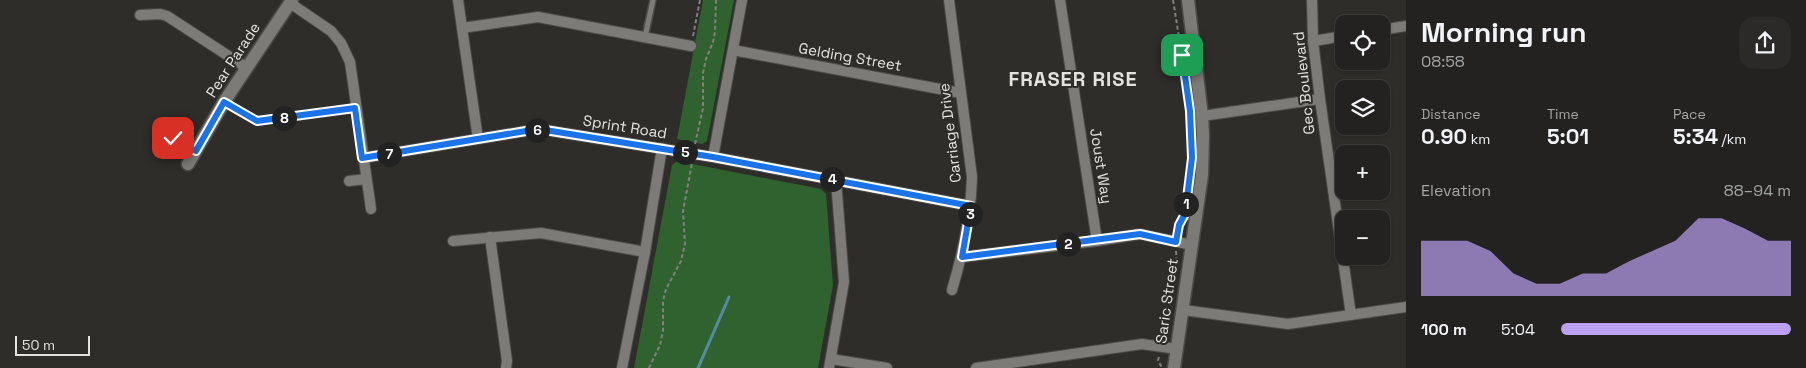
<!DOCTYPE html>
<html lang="en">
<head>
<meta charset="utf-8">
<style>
  body { margin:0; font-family:"Space Grotesk",sans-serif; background:#2b2a29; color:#f1f3f6; height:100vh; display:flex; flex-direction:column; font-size:19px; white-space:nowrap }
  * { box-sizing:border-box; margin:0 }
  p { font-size:16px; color:#a3a4a5 }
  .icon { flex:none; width:28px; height:28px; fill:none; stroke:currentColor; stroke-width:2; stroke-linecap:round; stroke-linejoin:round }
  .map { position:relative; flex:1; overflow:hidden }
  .drawer { display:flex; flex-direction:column; background:#232220; width:400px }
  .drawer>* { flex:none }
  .controls { position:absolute; left:1335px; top:15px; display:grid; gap:10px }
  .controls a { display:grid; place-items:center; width:55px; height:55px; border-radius:10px; background:#232220; box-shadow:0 1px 4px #0004,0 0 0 1px #403f3e; font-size:25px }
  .scale { position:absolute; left:15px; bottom:12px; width:75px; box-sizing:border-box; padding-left:5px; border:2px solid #e2e2df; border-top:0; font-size:14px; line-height:18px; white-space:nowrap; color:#e2e2df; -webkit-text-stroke:4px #2f2d2a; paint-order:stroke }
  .pin { position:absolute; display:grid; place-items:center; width:42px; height:42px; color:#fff; margin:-21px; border-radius:10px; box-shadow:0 2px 8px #0006 }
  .km { position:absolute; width:25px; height:25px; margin:-12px; border-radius:50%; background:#222; color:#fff; font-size:14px; line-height:25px; text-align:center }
  .round { display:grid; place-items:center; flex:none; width:52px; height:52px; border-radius:15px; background:#2b2a29 }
  .head { display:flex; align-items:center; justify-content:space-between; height:85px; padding:0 15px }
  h1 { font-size:28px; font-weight:800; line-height:38px }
  .metrics { display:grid; grid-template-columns:repeat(3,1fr); gap:8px; height:85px; padding:5px 15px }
  .metrics div { display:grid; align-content:center }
  .metrics b { font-size:21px; font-weight:800 }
  .metrics small { font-size:14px; font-weight:400 }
  .metrics p { font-size:14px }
  .chart { height:140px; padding:10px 15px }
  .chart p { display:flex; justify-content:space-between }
  .chart svg { width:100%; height:90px; margin-top:5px; fill:#bca0f2; opacity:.7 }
  ul { padding:0 15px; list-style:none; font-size:16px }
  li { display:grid; grid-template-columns:80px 60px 1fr; align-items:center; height:38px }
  li i { height:12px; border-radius:6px; background:#bca0f2 }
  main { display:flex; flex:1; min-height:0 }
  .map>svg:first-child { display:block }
  .green { fill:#2f622f }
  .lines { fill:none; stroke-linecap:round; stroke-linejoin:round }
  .stream { stroke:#558aa7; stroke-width:3 }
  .service-casing { stroke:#4c4b47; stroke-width:8 }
  .minor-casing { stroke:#4c4b47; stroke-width:12 }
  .tertiary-casing { stroke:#4c4b47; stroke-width:15 }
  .path { stroke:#82807d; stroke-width:2; stroke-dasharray:4 2.5; stroke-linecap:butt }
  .service { stroke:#7d7b77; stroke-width:5 }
  .minor { stroke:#7d7b77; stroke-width:10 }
  .tertiary { stroke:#7d7b77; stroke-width:12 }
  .route-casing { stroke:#fff; stroke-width:10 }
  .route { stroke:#1a73e8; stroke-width:6 }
  .labels { text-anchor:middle; stroke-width:4; stroke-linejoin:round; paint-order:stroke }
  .street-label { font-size:15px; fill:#e2e2df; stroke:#2f2d2a }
  .district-label { font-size:20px; font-weight:bold; letter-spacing:1px; fill:#e4e2de; stroke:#2f2d2a }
</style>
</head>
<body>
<main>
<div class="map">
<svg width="1406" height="368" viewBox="0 0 1406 368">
  <rect width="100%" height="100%" fill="#2f2d2a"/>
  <g class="green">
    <path d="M703 0H734L707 141 702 144 677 139Z"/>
    <path d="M677 161 821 189 826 194 833 285 818 368H634L672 165Z"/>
  </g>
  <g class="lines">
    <path class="stream" d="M698 368 729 297"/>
    <g class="service-casing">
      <g id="service">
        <path d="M645 37 653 0"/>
        <path d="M225 103 257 121 355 108"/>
      </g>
    </g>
    <g class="minor-casing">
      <g id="minor">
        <path d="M458 0 478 139"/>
        <path d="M949 0 972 177C971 216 963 253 952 290"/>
        <path d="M1060 0 1097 241 1140 234 1192 245"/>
        <path d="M1312 0 1313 41 1320 99 1351 315"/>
        <path d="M290 3 331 31 341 43 350 62 371 209"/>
        <path d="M140 15 160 14 167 16 247 68"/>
        <path d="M462 28 538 17 691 46"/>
        <path d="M1381 30 1406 26"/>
        <path d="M1313 41 1344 36"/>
        <path d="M733 50 961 93"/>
        <path d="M1202 116 1320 99"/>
        <path d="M173 138 196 151"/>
        <path d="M713 157 742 0"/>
        <path d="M363 158 532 130H545L713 157 971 206"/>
        <path d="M349 181 366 179"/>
        <path d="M490 237 507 361 506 368"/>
        <path d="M453 241 541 233 645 252"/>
        <path d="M962 257 1097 241"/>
        <path d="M1183 310 1288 324 1406 307"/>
        <path d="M831 359 887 368"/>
        <path d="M622 368 645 252 662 148"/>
        <path d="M829 368 844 282 836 180"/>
        <path d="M976 368 1142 344 1177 349"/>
      </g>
    </g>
    <g class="tertiary-casing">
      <g id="tertiary">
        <path d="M188 164 224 102 292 0"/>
        <path d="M1174 368 1202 175 1203 135 1202 116 1188 0"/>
      </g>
    </g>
    <g class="path">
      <path d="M1173 0 1185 74"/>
      <path d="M693 36 700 0"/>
      <path d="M695 144 703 108V73L706 59 713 42 715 32 716 0"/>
      <path d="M1178 232 1179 225 1184 215"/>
      <path d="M1176 251 1177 264"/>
      <path d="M1162 337 1168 323"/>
      <path d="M1159 357 1158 360 1162 368"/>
      <path d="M649 368 660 345 663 331V301L666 289 681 261 685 244 683 211 692 163"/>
    </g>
    <use href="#service" class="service"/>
    <use href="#minor" class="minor"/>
    <use href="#tertiary" class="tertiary"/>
  </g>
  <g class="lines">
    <g class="route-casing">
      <path id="route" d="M173 138 196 151 224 102 257 121 355 108 362 158 532 130H545L713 157 971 206 962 257 1140 234 1176 242 1179 225 1185 214 1192 158 1190 111 1182 55"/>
    </g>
    <use href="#route" class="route"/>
  </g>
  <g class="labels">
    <g class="street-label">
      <text transform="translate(850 57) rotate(10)" y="5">Gelding Street</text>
      <text transform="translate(233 60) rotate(-57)" y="5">Pear Parade</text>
      <text transform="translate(1304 83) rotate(-96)" y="5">Gec Boulevard</text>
      <text transform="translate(625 127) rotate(9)" y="5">Sprint Road</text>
      <text transform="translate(950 133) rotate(-97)" y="5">Carriage Drive</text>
      <text transform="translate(1101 166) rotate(81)" y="5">Joust Way</text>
      <text transform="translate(1167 301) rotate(-82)" y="5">Saric Street</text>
    </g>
    <g class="district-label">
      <text x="1073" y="86">FRASER RISE</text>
    </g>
  </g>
</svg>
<div class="controls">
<a><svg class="icon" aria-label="locate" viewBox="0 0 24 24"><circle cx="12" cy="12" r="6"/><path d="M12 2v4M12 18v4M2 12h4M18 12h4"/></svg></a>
<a><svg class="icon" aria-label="layers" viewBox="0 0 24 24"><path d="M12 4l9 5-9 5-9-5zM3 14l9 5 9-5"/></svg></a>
<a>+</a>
<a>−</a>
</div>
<div class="scale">50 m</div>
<div class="pin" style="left:1182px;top:55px;background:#1e9e55"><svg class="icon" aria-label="arrive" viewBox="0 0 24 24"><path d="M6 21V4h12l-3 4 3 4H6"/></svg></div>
<div class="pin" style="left:173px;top:138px;background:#d93025"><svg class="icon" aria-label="check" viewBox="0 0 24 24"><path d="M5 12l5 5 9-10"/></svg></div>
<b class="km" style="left:1186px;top:204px">1</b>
<b class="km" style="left:1068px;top:244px">2</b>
<b class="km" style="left:970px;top:214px">3</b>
<b class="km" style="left:832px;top:179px">4</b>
<b class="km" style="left:685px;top:152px">5</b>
<b class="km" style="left:537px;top:130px">6</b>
<b class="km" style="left:389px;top:154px">7</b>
<b class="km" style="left:284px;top:118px">8</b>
</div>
<section class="drawer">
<div class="head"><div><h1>Morning run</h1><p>08:58</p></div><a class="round"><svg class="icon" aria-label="share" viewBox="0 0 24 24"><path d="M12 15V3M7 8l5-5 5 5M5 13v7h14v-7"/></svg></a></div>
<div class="metrics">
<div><p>Distance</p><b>0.90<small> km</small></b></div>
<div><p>Time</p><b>5:01</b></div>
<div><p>Pace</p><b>5:34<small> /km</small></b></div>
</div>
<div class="chart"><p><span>Elevation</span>88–94 m</p>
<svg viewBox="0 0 160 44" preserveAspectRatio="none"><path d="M0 44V17L10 17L20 17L30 22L40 33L50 38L60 38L70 33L80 33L90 27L100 22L110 17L120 6L130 6L140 11L150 17L160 17V44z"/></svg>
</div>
<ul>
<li><b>100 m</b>5:04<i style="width:100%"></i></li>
</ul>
</section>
</main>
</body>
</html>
